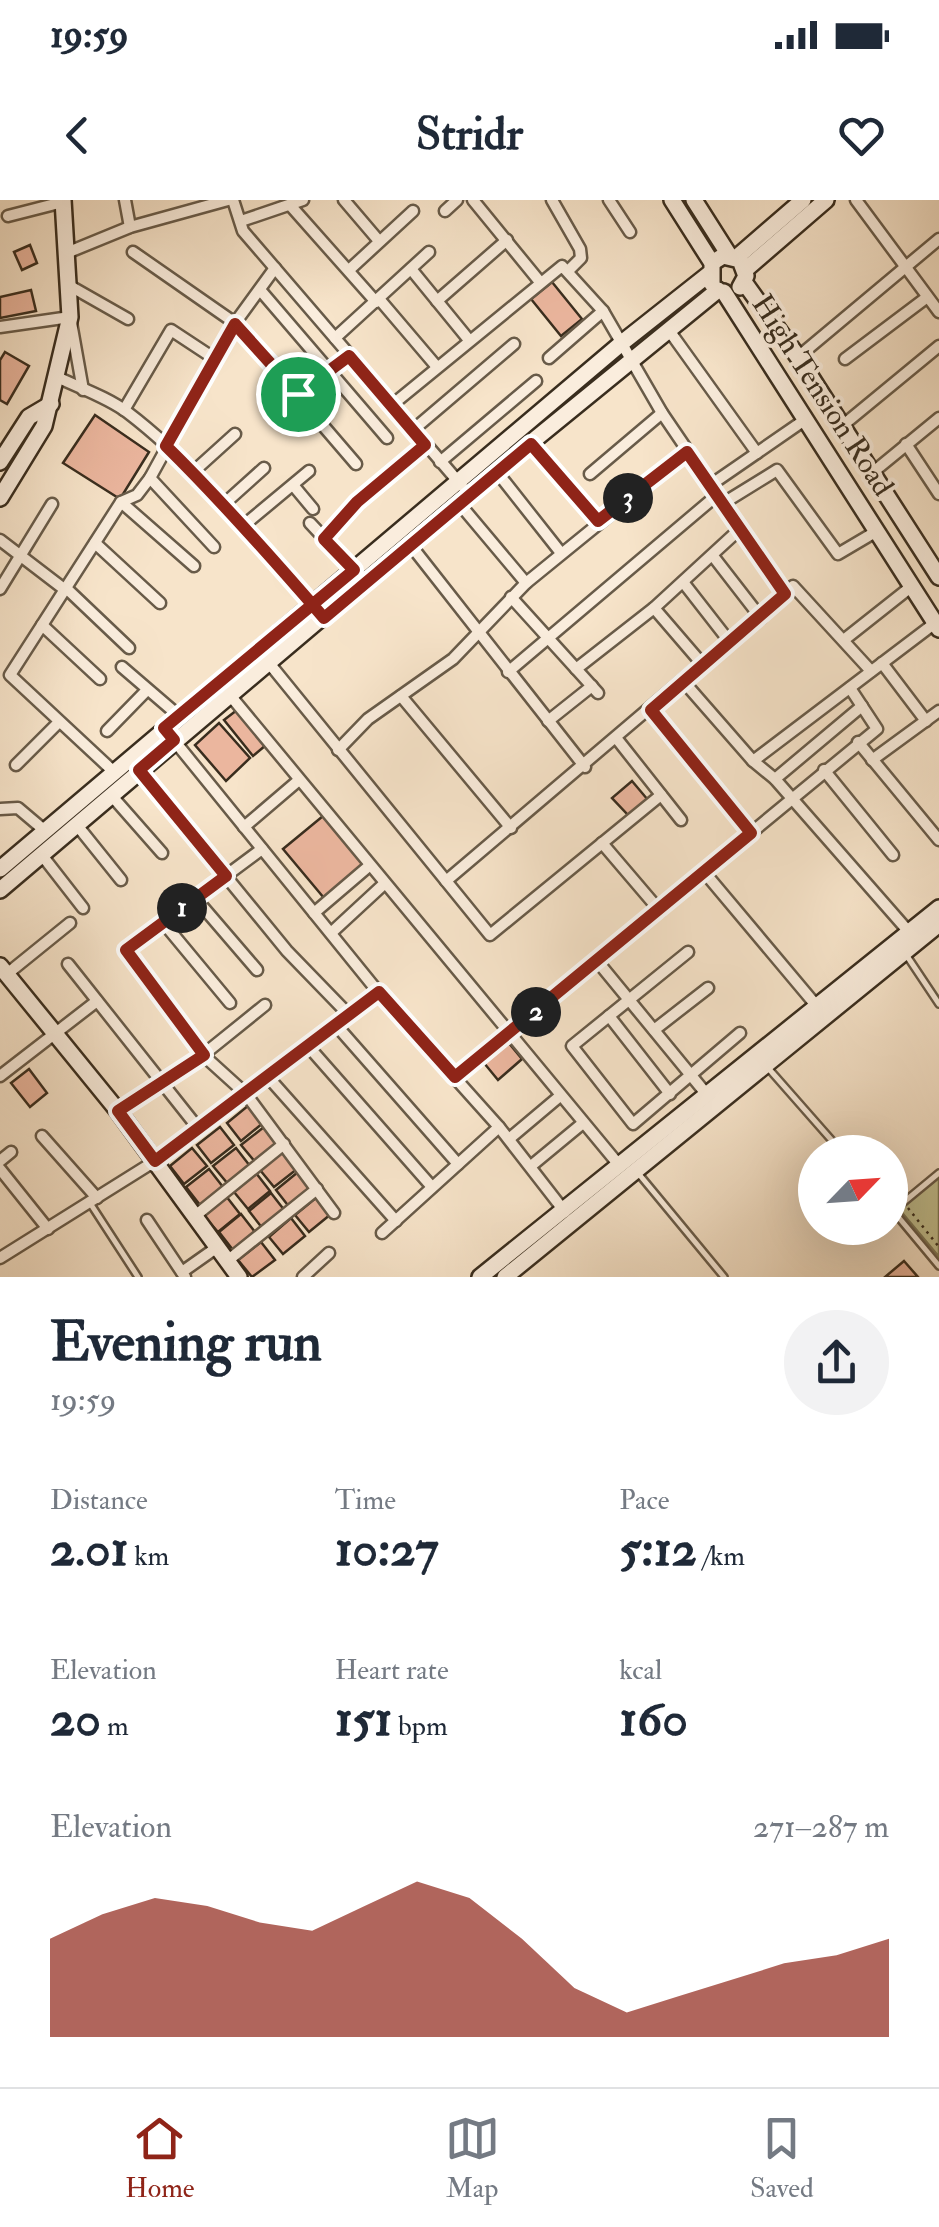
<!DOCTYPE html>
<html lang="en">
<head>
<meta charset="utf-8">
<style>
  body { margin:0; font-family:"IM FELL Double Pica",serif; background:#f2f2f3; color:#1f2937; height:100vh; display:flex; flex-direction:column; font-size:38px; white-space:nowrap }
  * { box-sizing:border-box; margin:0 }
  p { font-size:32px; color:#747a83 }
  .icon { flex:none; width:55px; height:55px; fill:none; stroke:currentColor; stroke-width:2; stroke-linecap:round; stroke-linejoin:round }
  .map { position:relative; height:1077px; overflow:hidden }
  .panel { display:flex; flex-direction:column; background:#fff; flex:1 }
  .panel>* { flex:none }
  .needle { width:65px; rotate:65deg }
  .tools { position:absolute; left:798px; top:935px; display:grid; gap:20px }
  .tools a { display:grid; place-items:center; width:110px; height:110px; border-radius:50%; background:#fff; box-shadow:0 10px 40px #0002; font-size:50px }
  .pin { position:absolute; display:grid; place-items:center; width:85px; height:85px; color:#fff; margin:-42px; border:5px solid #fff; border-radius:50%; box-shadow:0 2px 10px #0007 }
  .km { position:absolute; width:50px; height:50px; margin:-25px; border-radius:50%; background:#222; color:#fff; font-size:28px; line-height:50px; text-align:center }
  .round { display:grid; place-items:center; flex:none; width:105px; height:105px; border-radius:52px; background:#f2f2f3 }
  .summary { display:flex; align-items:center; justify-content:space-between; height:170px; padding:0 50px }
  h1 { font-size:55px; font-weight:700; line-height:75px }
  .metrics { display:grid; grid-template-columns:repeat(3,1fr); gap:15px; height:170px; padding:10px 50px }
  .metrics div { display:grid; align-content:center }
  .metrics b { font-size:50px; font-weight:700 }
  .metrics small { font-size:28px; font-weight:400 }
  .metrics p { font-size:28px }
  .chart { height:280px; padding:20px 50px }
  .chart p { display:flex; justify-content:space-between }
  .chart svg { width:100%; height:180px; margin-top:10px; fill:#8f2418; opacity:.7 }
  .status { display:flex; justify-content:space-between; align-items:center; height:70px; padding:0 50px; background:#fff; direction:ltr }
  .status svg { height:28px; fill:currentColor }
  header { display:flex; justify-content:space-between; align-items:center; height:130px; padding:0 50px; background:#fff; font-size:45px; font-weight:700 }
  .tabs { display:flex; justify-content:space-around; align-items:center; height:140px; border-top:2px solid #e0e1e3; background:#fff; font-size:28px; color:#747a83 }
  .tabs a { display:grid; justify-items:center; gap:5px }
  .tabs .selected { color:#8f2418 }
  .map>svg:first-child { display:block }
  .green { fill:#c3c292; stroke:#7e7858; stroke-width:2.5 }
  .building { fill:#ebb69e; stroke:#392d1e; stroke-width:2.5 }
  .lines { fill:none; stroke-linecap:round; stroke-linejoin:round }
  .lane-casing { stroke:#685b49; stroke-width:10 }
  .street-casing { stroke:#685b49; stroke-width:15 }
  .secondary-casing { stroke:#392d1e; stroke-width:20 }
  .path { stroke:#392d1e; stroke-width:2.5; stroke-dasharray:2.5 5; stroke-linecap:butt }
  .lane { stroke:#faeddd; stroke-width:5 }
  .street { stroke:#faeddd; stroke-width:10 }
  .secondary { stroke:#faeddd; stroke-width:15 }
  .route-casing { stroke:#fff; stroke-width:20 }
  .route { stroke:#8f2418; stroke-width:12 }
  .labels { text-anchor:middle; stroke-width:8; stroke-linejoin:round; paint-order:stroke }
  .street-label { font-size:30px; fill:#392d1e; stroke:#faeddd }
</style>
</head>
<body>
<div class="status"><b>19:59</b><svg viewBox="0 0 49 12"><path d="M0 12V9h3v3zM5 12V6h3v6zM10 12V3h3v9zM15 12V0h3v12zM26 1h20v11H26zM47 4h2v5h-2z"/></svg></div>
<header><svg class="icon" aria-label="back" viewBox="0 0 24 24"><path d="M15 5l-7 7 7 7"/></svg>Stridr<svg class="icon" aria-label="heart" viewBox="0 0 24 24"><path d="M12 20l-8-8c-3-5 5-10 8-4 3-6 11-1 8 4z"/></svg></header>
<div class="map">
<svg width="939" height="1077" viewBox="0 0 939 1077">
  <rect width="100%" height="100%" fill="#f7e4ca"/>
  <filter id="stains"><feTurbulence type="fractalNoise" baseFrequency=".002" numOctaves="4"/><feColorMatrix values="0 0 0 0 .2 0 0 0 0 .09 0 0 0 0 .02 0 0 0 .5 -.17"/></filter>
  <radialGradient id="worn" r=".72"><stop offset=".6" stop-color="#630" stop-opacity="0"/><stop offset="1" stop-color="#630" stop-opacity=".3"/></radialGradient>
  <path class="green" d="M939 976V1057L898 1008Z"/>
  <g class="building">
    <path d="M30 45 37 63 22 70 14 52Z"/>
    <path d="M552 82 582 119 561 136 531 99Z"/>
    <path d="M31 90 36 111 0 118V97Z"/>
    <path d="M5 152 29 166 7 204 0 200V160Z"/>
    <path d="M95 215 149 252 120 299 63 263Z"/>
    <path d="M237 510 266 545 253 556 224 520Z"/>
    <path d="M219 523 250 558 226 581 195 545Z"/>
    <path d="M632 581 648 600 629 616 612 598Z"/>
    <path d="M323 616 364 664 324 698 283 649Z"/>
    <path d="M508 842 522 859 498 880 484 863Z"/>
    <path d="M29 869 47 893 30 907 11 883Z"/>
    <path d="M249 905 263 923 241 941 227 923Z"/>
    <path d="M220 927 234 945 211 963 197 945Z"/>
    <path d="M264 927 278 945 256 963 241 945Z"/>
    <path d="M192 948 207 966 184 984 170 966Z"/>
    <path d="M236 948 250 966 228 984 213 966Z"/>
    <path d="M283 951 297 969 274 987 260 970Z"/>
    <path d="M209 969 223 987 200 1005 186 987Z"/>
    <path d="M298 972 313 989 290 1008 276 990Z"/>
    <path d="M256 973 270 991 248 1009 234 992Z"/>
    <path d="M271 993 285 1011 263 1029 249 1011Z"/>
    <path d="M226 996 240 1014 218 1032 203 1015Z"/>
    <path d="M317 997 331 1014 309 1032 295 1015Z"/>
    <path d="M241 1014 255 1032 233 1050 219 1032Z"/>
    <path d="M291 1018 305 1036 283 1054 269 1037Z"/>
    <path d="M261 1042 275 1060 252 1077 238 1060Z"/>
    <path d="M904 1061 918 1077H885Z"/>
  </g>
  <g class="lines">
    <g class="lane-casing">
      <g id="lane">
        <path d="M907 756 939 804"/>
        <path d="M769 869 842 952"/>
        <path d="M638 973 724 1077"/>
        <path d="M90 1003 138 1077"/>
        <path d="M890 1007 939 1066"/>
        <path d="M893 1011 939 973"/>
      </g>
    </g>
    <g class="street-casing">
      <g id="street">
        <path d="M125 0 130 27"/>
        <path d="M233 0 243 31 462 286"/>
        <path d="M344 0 379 41"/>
        <path d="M473 0 540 82"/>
        <path d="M552 0 580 49 581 58 568 71"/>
        <path d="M609 0 630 32"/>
        <path d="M856 0 939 112"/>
        <path d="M290 5 376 102"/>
        <path d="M445 11 457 0"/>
        <path d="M8 16 63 2"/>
        <path d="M241 21 303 0"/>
        <path d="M69 52 130 27 228 0"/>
        <path d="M133 52 235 123 356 264"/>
        <path d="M411 69 469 140"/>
        <path d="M349 70 413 11"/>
        <path d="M70 86 128 119"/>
        <path d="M261 91 387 238"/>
        <path d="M380 100 437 167"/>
        <path d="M437 101 507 40"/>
        <path d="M0 127 70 117 83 190"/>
        <path d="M668 129 757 253"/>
        <path d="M335 138 429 52"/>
        <path d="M798 157 939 39"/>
        <path d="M549 158 603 111"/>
        <path d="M845 159 926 98"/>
        <path d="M57 177C80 188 107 197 127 212 199 267 257 341 317 409"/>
        <path d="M299 194 349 156"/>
        <path d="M392 205 562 66 603 111 662 213 785 394"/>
        <path d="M124 210 171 130 215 159"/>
        <path d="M842 226 939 146"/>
        <path d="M413 230 514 144"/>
        <path d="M531 244 598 321"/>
        <path d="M906 244 939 294"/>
        <path d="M440 262 536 181"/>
        <path d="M193 272 235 234"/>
        <path d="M497 272 561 353"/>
        <path d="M872 273 939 218"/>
        <path d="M590 274 662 213"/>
        <path d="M150 278 214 347"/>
        <path d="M293 285 313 309"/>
        <path d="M709 286 806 219"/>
        <path d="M121 302 194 366"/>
        <path d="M458 302 526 383"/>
        <path d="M224 304 264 268"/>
        <path d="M722 304 777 270 838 354 877 331"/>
        <path d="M310 323 354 370"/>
        <path d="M243 326 309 271"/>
        <path d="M324 339 357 302 425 245"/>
        <path d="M0 340 64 389"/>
        <path d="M95 343 160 403"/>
        <path d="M409 343 585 567"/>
        <path d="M713 356 761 418"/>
        <path d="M683 382 729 441"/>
        <path d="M66 388 129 448"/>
        <path d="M0 389 52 304"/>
        <path d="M511 397 598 493"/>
        <path d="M654 408 703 465"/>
        <path d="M42 425 100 479"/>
        <path d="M845 439 912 386"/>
        <path d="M269 463 490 735 661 595"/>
        <path d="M882 463 926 521"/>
        <path d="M122 467 179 516"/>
        <path d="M576 469 654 408 741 328"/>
        <path d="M508 472 716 296"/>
        <path d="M684 482 753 561"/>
        <path d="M229 494 619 965"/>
        <path d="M401 496 511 628"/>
        <path d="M651 510 751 633"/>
        <path d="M548 521 592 486"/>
        <path d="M164 528 379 793 499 927 565 1012"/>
        <path d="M107 531 147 490"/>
        <path d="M617 539 681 620"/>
        <path d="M858 542 939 640"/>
        <path d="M338 550 368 519 453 459 526 383 687 252"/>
        <path d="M872 560 939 511"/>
        <path d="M16 565 58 523"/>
        <path d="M139 570 287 751 349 815"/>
        <path d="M824 570 893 655"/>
        <path d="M113 571 10 475 121 302 137 295 150 278 235 123 275 68"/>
        <path d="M775 579 862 506"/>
        <path d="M111 595 162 653"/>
        <path d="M0 609 18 608 44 630"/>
        <path d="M76 624 121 680"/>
        <path d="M244 627 299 580"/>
        <path d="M602 643 660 711"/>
        <path d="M262 649 126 750 203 855 246 894 334 1013"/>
        <path d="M41 654 83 708"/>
        <path d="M705 673 820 810"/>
        <path d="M446 681 793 386 871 471"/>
        <path d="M196 699 257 770"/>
        <path d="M314 713 369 666"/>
        <path d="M162 721 230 803"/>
        <path d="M909 732 775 579 753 561 935 423"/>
        <path d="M331 733 384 684"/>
        <path d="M688 752 572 846 633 924 740 833"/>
        <path d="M598 762 708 896"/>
        <path d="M68 764 198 928"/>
        <path d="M7 774 70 723"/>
        <path d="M609 816 670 894"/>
        <path d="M336 825 458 964"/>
        <path d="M654 830 708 788"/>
        <path d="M308 846 432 987"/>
        <path d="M0 876 97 801"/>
        <path d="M268 877 396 1021"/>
        <path d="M455 877 877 529 850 488"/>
        <path d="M118 911 203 855 265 805"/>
        <path d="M42 936 97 998"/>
        <path d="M509 939 560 896"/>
        <path d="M0 961 11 952"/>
        <path d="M531 966 583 923"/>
        <path d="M0 969 48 1029"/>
        <path d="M195 1016 284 944"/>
        <path d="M147 1020 185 1077"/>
        <path d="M382 1033 499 927"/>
        <path d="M0 1058 155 961 379 793"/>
        <path d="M226 1062 317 989"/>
        <path d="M182 1072 216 1048"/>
        <path d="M303 1077 329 1053"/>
      </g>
    </g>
    <g class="secondary-casing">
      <g id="secondary">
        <path d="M672 0 712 63V84"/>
        <path d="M694 0 729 55"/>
        <path d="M736 58 803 0"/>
        <path d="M712 63 723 56 740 60 746 76 740 87"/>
        <path d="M745 70 826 0"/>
        <path d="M744 82 798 157 939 377"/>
        <path d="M724 92 939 429"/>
        <path d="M0 262 29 217 51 204"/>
        <path d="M0 298 44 226 70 117 63 0"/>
        <path d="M0 669 623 142 709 74"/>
        <path d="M0 690 458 302 718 90"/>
        <path d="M0 766 118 911 239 1077"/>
        <path d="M480 1077 939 708"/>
        <path d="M505 1077 939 724"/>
      </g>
    </g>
    <path class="path" d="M908 1008 939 1047"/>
    <use href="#lane" class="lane"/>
    <use href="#street" class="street"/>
    <use href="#secondary" class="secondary"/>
  </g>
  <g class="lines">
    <g class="route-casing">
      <path id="route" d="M298 194 349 156 425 245 357 302 324 339 354 370 164 528 174 540 139 570 226 676 126 750 204 855 118 911 155 961 379 792 455 877 751 633 651 510 785 394 687 252 598 321 531 244 324 418C273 359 222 301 166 246L235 124 298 194"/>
    </g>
    <use href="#route" class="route"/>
  </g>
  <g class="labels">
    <g class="street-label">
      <text transform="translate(823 195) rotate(57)" y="10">High Tension Road</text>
    </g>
  </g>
  <rect width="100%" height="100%" filter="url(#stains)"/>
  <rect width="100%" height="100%" fill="url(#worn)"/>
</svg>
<div class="tools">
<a><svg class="needle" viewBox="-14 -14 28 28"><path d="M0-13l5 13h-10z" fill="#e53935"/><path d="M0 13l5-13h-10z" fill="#747a83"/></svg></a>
</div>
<div class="pin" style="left:298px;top:194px;background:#1e9e55"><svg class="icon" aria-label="arrive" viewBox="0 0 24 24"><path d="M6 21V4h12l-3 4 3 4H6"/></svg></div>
<b class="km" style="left:182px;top:708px">1</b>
<b class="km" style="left:536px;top:812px">2</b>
<b class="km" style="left:628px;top:298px">3</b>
</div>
<section class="panel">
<div class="summary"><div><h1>Evening run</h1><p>19:59</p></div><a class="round"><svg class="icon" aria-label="share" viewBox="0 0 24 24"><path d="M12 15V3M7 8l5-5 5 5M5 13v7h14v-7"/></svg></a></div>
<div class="metrics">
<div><p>Distance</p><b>2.01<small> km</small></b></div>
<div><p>Time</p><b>10:27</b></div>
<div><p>Pace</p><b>5:12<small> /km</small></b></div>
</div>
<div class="metrics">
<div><p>Elevation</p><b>20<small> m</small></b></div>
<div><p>Heart rate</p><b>151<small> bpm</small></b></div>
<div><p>kcal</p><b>160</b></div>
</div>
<div class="chart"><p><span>Elevation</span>271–287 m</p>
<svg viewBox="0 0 160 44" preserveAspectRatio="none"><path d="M0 44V20L10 14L20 10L30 12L40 16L50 18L60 12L70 6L80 10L90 20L100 32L110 38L120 34L130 30L140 26L150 24L160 20V44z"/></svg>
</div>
</section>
<nav class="tabs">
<a class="selected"><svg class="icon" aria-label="home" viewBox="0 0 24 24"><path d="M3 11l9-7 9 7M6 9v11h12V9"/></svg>Home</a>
<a><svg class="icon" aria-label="map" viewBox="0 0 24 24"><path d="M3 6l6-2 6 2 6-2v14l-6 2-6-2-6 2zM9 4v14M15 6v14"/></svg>Map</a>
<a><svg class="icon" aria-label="saved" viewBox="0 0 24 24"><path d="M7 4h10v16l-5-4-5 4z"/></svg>Saved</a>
</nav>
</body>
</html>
